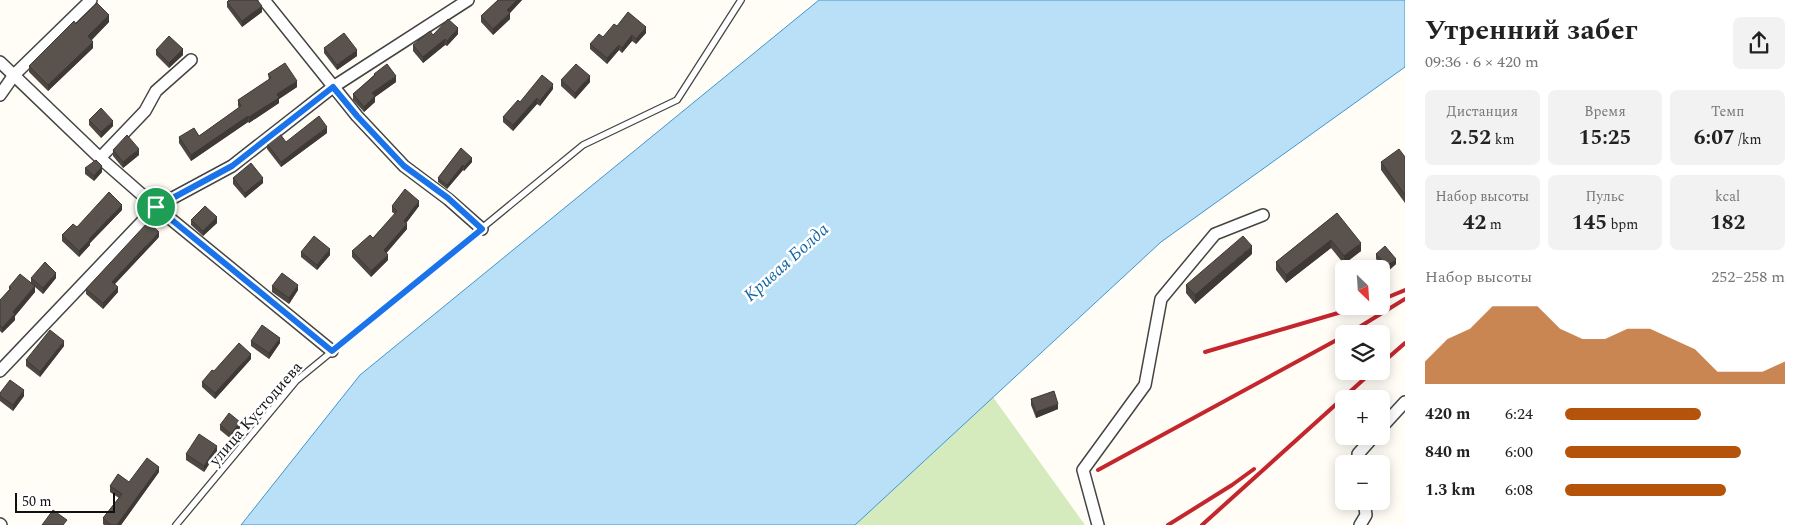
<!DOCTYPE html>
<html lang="ru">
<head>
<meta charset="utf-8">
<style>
  body { margin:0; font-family:Spectral,serif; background:#f2f2f2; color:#222; height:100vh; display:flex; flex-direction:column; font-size:19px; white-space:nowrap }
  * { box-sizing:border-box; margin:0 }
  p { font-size:16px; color:#767676 }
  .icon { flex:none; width:28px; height:28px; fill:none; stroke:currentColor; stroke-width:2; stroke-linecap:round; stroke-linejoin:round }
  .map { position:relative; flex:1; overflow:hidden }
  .details { display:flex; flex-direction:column; background:#fff; width:400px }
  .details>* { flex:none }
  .needle { width:32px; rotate:155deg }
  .tools { position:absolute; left:1335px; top:260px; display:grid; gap:10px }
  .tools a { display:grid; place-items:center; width:55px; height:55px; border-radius:8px; background:#fff; box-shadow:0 2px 12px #0003; font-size:25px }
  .scale { position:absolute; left:15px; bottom:12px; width:100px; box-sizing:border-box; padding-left:5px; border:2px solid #111; border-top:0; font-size:14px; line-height:18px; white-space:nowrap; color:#111; -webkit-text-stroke:4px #fff; paint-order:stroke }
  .pin { position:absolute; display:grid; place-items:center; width:42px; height:42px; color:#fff; margin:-21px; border:2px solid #fff; border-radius:50%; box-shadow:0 1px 5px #0007 }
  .round { display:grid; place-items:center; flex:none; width:52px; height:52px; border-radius:8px; background:#f2f2f2 }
  .headline { display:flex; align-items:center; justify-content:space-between; height:85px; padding:0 20px }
  h1 { font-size:28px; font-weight:700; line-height:38px }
  .figures { display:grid; grid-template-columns:repeat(3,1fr); gap:8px; height:85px; padding:5px 20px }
  .figures div { display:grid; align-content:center; border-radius:8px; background:#f2f2f2; text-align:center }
  .figures b { font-size:21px; font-weight:700 }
  .figures small { font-size:14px; font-weight:400 }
  .figures p { font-size:14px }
  .chart { height:140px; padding:10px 20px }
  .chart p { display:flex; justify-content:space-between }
  .chart svg { width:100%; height:90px; margin-top:5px; fill:#b45309; opacity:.7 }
  ul { padding:0 20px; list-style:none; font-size:16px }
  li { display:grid; grid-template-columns:80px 60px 1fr; align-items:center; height:38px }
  li i { height:12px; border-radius:6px; background:#b45309 }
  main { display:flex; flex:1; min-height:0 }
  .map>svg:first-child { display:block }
  .green { fill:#d5ebbd }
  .water { fill:#b9e0f7; stroke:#3f96cf }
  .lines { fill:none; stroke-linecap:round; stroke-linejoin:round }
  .lane-casing { stroke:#444; stroke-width:8 }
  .street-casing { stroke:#444; stroke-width:14 }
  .lane { stroke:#fff; stroke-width:5.5 }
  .street { stroke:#fff; stroke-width:11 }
  .rail { stroke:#c4262e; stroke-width:4 }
  .wall { fill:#4d4742 }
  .shaded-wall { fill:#3f3936 }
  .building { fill:#5a524d; stroke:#3f3936 }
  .route-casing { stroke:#fff; stroke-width:10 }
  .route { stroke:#1a73e8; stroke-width:6 }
  .labels { text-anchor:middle; stroke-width:5; stroke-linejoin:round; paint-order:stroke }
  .street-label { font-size:16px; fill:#111; stroke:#fff }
  .water-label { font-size:18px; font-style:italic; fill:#1768a6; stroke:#fff }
</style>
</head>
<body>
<main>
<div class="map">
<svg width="1405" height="525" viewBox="0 0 1405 525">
  <rect width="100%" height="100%" fill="#fffdf5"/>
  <path class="green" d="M993 397 1085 525H855Z"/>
  <path class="water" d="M819 0H1405V67L1161 242 855 525H241L360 375Z"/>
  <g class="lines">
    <g class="lane-casing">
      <path id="lane" d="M176 525 296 381 583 145 677 100 741 0"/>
    </g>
    <g class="street-casing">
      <g id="street">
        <path d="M264 0 357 116 404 166 448 199 482 229"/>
        <path d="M0 62 100 158 156 207 332 351"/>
        <path d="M0 95 14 75 91 0"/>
        <path d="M100 158 145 111 156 91 191 60"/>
        <path d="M0 371 156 207 232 166 333 87 468 0"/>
        <path d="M1381 428 1405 402"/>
        <path d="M1359 464 1358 454 1374 436"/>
        <path d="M0 524 1 525"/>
        <path d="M1098 525 1083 470 1145 385 1161 299 1215 234 1263 215"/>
        <path d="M1360 525 1366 515 1364 501"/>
      </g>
    </g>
    <use href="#lane" class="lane"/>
    <use href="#street" class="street"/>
    <g class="rail">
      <path d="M1381 300 1405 290"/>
      <path d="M1348 334 1405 299"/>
      <path d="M1205 352 1362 306"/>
      <path d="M1381 364 1405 343"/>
      <path d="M1098 470 1344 336"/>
      <path d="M1168 525 1232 485 1254 469"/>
      <path d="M1202 525 1373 371"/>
    </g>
  </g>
  <g class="wall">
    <path d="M498 0H522L510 13V19L493 35 481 22V16Z"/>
    <path d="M227 2 262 12 242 27 227 7Z"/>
    <path d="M109 22 92 40 93 48 48 91 29 72V66L76 24Z"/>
    <path d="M617 26 646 33 636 44 632 41 622 53 619 50 607 64 590 49V44L603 37Z"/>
    <path d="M458 34 447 46 445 45 423 63 413 51V45L433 35Z"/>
    <path d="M324 48 357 56 337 70 324 53Z"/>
    <path d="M156 50 183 55 169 68 156 55Z"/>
    <path d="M268 74 297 87 279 99V103L249 123 248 122 191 161 179 143V137L199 136 239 108 238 106V100L269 80Z"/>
    <path d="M374 74 396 82 375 97V102L364 112 353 100V94L374 75Z"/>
    <path d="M561 80 590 82 575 99 561 86Z"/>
    <path d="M553 89 540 106 537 104 513 131 503 122V117L520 102Z"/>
    <path d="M89 120 113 126 101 138 89 125Z"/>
    <path d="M327 133 281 167 267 149V144L286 142Z"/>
    <path d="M461 148 472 162 464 171 463 170 447 189 438 182V178Z"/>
    <path d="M113 150 139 155 123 168 113 156Z"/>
    <path d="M1405 157V203L1381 170V162Z"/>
    <path d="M85 168 102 172 94 181 85 174Z"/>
    <path d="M233 178 263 183 245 198 233 184Z"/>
    <path d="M392 206H419L406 223 407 229 386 253 388 260 371 277 352 257V251L373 238 395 214 392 212Z"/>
    <path d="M122 210 90 243V245L79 257 62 241V235L77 227Z"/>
    <path d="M1337 213 1361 251 1344 264 1331 248 1286 283 1276 270V262Z"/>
    <path d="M191 220 217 223 203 236 191 225Z"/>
    <path d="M159 237 115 284 118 292 103 309 86 294V289Z"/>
    <path d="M301 252 330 255 317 270 301 257Z"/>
    <path d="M1252 254 1195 304 1186 293V285Z"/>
    <path d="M1376 254 1396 264 1387 272 1376 259Z"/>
    <path d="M31 278H56L43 294 35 287V292L15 316V320L2 333 0 331V300L9 290V287L31 283Z"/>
    <path d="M272 286 298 290 289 304 272 292Z"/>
    <path d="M251 341 280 343 269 359 251 346Z"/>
    <path d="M64 346 40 377 26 366V360Z"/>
    <path d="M251 359 215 399 202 387V382L214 371Z"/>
    <path d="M0 393 24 396 13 411 0 401Z"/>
    <path d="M1031 399 1058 409 1036 418 1031 405Z"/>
    <path d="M220 425 240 428 231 439 220 430Z"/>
    <path d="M217 452 204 472 186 460V454Z"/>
    <path d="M159 472 121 525H104L103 524V518L119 498 110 492V486L129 482Z"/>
  </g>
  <g class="shaded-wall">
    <path d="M517 0H522L507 16V10Z"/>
    <path d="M262 6V12L242 27V21Z"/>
    <path d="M510 13V19L493 35V29Z"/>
    <path d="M109 15V22L88 43V36Z"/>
    <path d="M646 27V33L636 44V39Z"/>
    <path d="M458 28V34L447 46V41Z"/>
    <path d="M632 35V41L622 53V48Z"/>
    <path d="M445 39V45L423 63V57Z"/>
    <path d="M93 42V48L48 91V85Z"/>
    <path d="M619 45V50L607 64V58Z"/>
    <path d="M183 49V55L169 68V63Z"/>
    <path d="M357 50V56L337 70V65Z"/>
    <path d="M396 76V82L375 97V102L364 112V107L372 93Z"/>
    <path d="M590 76V82L575 99V93Z"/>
    <path d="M297 81V87L279 99V103L249 123V117L277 94Z"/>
    <path d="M553 84V89L540 106V101Z"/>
    <path d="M537 98V104L513 131V125Z"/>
    <path d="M248 116V122L191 161V155Z"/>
    <path d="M113 121V126L101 138V132Z"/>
    <path d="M327 127V133L281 167V162Z"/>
    <path d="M139 149V155L123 168V162Z"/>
    <path d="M472 158V162L464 171V167Z"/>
    <path d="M463 165V170L447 189V185Z"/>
    <path d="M102 166V172L94 181V176Z"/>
    <path d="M263 178V183L245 198V193Z"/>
    <path d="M419 201V206L404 226V221Z"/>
    <path d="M122 205V210L90 243V245L79 257V251L89 239Z"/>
    <path d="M217 217V223L203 236V231Z"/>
    <path d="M407 224V229L384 256V250Z"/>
    <path d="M159 232V237L112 287V282Z"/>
    <path d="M1331 240V248L1286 283V275Z"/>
    <path d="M1361 243V251L1344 264V256Z"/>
    <path d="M1252 246V254L1195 304V295Z"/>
    <path d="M330 249V255L317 270V265Z"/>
    <path d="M388 255V260L371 277V271Z"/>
    <path d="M1396 259V264L1387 272V266Z"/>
    <path d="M56 273V278L43 294V288Z"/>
    <path d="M298 285V290L289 304V298Z"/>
    <path d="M35 286V292L15 316V320L2 333V328L13 312Z"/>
    <path d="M118 287V292L103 309V303Z"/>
    <path d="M280 338V343L269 359V353Z"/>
    <path d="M64 341V346L40 377V372Z"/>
    <path d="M251 354V359L215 399V393Z"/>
    <path d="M24 390V396L13 411V405Z"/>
    <path d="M1058 404V409L1036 418V412Z"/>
    <path d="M240 422V428L231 439V434Z"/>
    <path d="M217 446V452L204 472V466Z"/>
    <path d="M159 467V472L121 525H117Z"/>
  </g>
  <g class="building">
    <path d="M229 0H257L262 6 242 21 227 2Z"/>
    <path d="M498 0H517L507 10 510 13 493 29 481 16Z"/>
    <path d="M97 3 109 15 88 36 93 42 48 85 29 66 74 21 76 24Z"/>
    <path d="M628 12 646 27 636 39 632 35 622 48 619 45 607 58 590 44 599 34 603 37 614 24 617 26Z"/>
    <path d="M448 19 458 28 447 41 445 39 423 57 413 45 430 31 433 35Z"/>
    <path d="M344 33 357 50 337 65 324 48Z"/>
    <path d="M169 36 183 49 169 63 156 50Z"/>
    <path d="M285 63 297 81 277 94 279 98 249 117 248 116 191 155 179 137 194 128 199 136 241 106 238 100 271 78 268 74Z"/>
    <path d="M387 64 396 76 372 93 375 96 364 107 353 94 375 75 374 74Z"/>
    <path d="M576 64 590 76 575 93 561 80Z"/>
    <path d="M542 75 553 84 540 101 537 98 513 125 503 117 518 100 520 102Z"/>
    <path d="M101 108 113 121 101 132 89 120Z"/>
    <path d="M319 116 327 127 281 162 267 144 280 134 286 142Z"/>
    <path d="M127 135 139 149 123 162 113 150Z"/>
    <path d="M461 148 472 158 464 167 463 165 447 185 438 178Z"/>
    <path d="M1399 149 1405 157V195L1381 162Z"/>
    <path d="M96 160 102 166 94 176 85 168Z"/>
    <path d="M251 163 263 178 245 193 233 178Z"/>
    <path d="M405 189 419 201 404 221 407 224 384 250 388 255 371 271 352 251 370 235 373 238 397 211 392 206Z"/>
    <path d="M109 192 122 205 89 239 90 240 79 251 62 235 73 224 77 227Z"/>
    <path d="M205 206 217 217 203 231 191 220Z"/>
    <path d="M1337 213 1361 243 1344 256 1331 240 1286 275 1276 262Z"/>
    <path d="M148 222 159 232 112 282 118 287 103 303 86 289Z"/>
    <path d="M314 236 330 249 317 265 301 252Z"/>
    <path d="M1243 236 1252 246 1195 295 1186 285Z"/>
    <path d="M1385 246 1396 259 1387 266 1376 254Z"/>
    <path d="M45 262 56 273 43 288 31 278Z"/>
    <path d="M282 273 298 285 289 298 272 286Z"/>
    <path d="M20 274 35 286 13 312 15 314 2 328 0 325V300L11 288 9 287Z"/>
    <path d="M262 325 280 338 269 353 251 341Z"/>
    <path d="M50 330 64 341 40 372 26 360Z"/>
    <path d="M239 343 251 354 215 393 202 382 212 370 214 371Z"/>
    <path d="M10 380 24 390 13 405 0 396V393Z"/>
    <path d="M1054 391 1058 404 1036 412 1031 399Z"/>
    <path d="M229 413 240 422 231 434 220 425Z"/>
    <path d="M199 434 217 446 204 466 186 454Z"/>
    <path d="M147 458 159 467 117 525H111L103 518 122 494 110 486 118 474 129 482Z"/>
    <path d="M53 510 67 520 63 525H42Z"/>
  </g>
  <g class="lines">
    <g class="route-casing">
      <path id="route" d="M333 87 357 116 404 166 448 198 482 229 332 351 156 207 232 166Z"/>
    </g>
    <use href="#route" class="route"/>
  </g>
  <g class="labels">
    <g class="street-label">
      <text transform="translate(255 413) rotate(-49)" y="6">улица Кустодиева</text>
    </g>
    <g class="water-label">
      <text transform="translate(786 262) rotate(-42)" y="6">Кривая Болда</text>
    </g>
  </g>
</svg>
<div class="tools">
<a><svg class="needle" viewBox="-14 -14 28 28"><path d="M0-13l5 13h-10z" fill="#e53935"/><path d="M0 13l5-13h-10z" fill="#767676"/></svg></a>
<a><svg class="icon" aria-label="layers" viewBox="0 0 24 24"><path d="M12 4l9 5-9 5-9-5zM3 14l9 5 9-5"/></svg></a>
<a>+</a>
<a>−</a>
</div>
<div class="scale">50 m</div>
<div class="pin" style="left:156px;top:207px;background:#1e9e55"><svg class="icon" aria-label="arrive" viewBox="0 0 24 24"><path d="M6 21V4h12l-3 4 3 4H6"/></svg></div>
</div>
<section class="details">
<div class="headline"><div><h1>Утренний забег</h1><p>09:36 · 6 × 420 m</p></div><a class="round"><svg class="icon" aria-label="share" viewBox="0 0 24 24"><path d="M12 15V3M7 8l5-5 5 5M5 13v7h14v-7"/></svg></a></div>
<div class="figures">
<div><p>Дистанция</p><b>2.52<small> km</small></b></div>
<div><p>Время</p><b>15:25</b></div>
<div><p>Темп</p><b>6:07<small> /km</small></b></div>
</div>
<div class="figures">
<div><p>Набор высоты</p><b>42<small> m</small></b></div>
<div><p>Пульс</p><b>145<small> bpm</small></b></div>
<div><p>kcal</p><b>182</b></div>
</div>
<div class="chart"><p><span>Набор высоты</span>252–258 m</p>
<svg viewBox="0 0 160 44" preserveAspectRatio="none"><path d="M0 44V33L10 22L20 17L30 6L40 6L50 6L60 17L70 22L80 22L90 17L100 17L110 22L120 27L130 38L140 38L150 38L160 33V44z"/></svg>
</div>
<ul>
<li><b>420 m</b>6:24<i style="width:62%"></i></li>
<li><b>840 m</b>6:00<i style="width:80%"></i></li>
<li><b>1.3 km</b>6:08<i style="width:73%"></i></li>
</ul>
</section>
</main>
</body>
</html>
